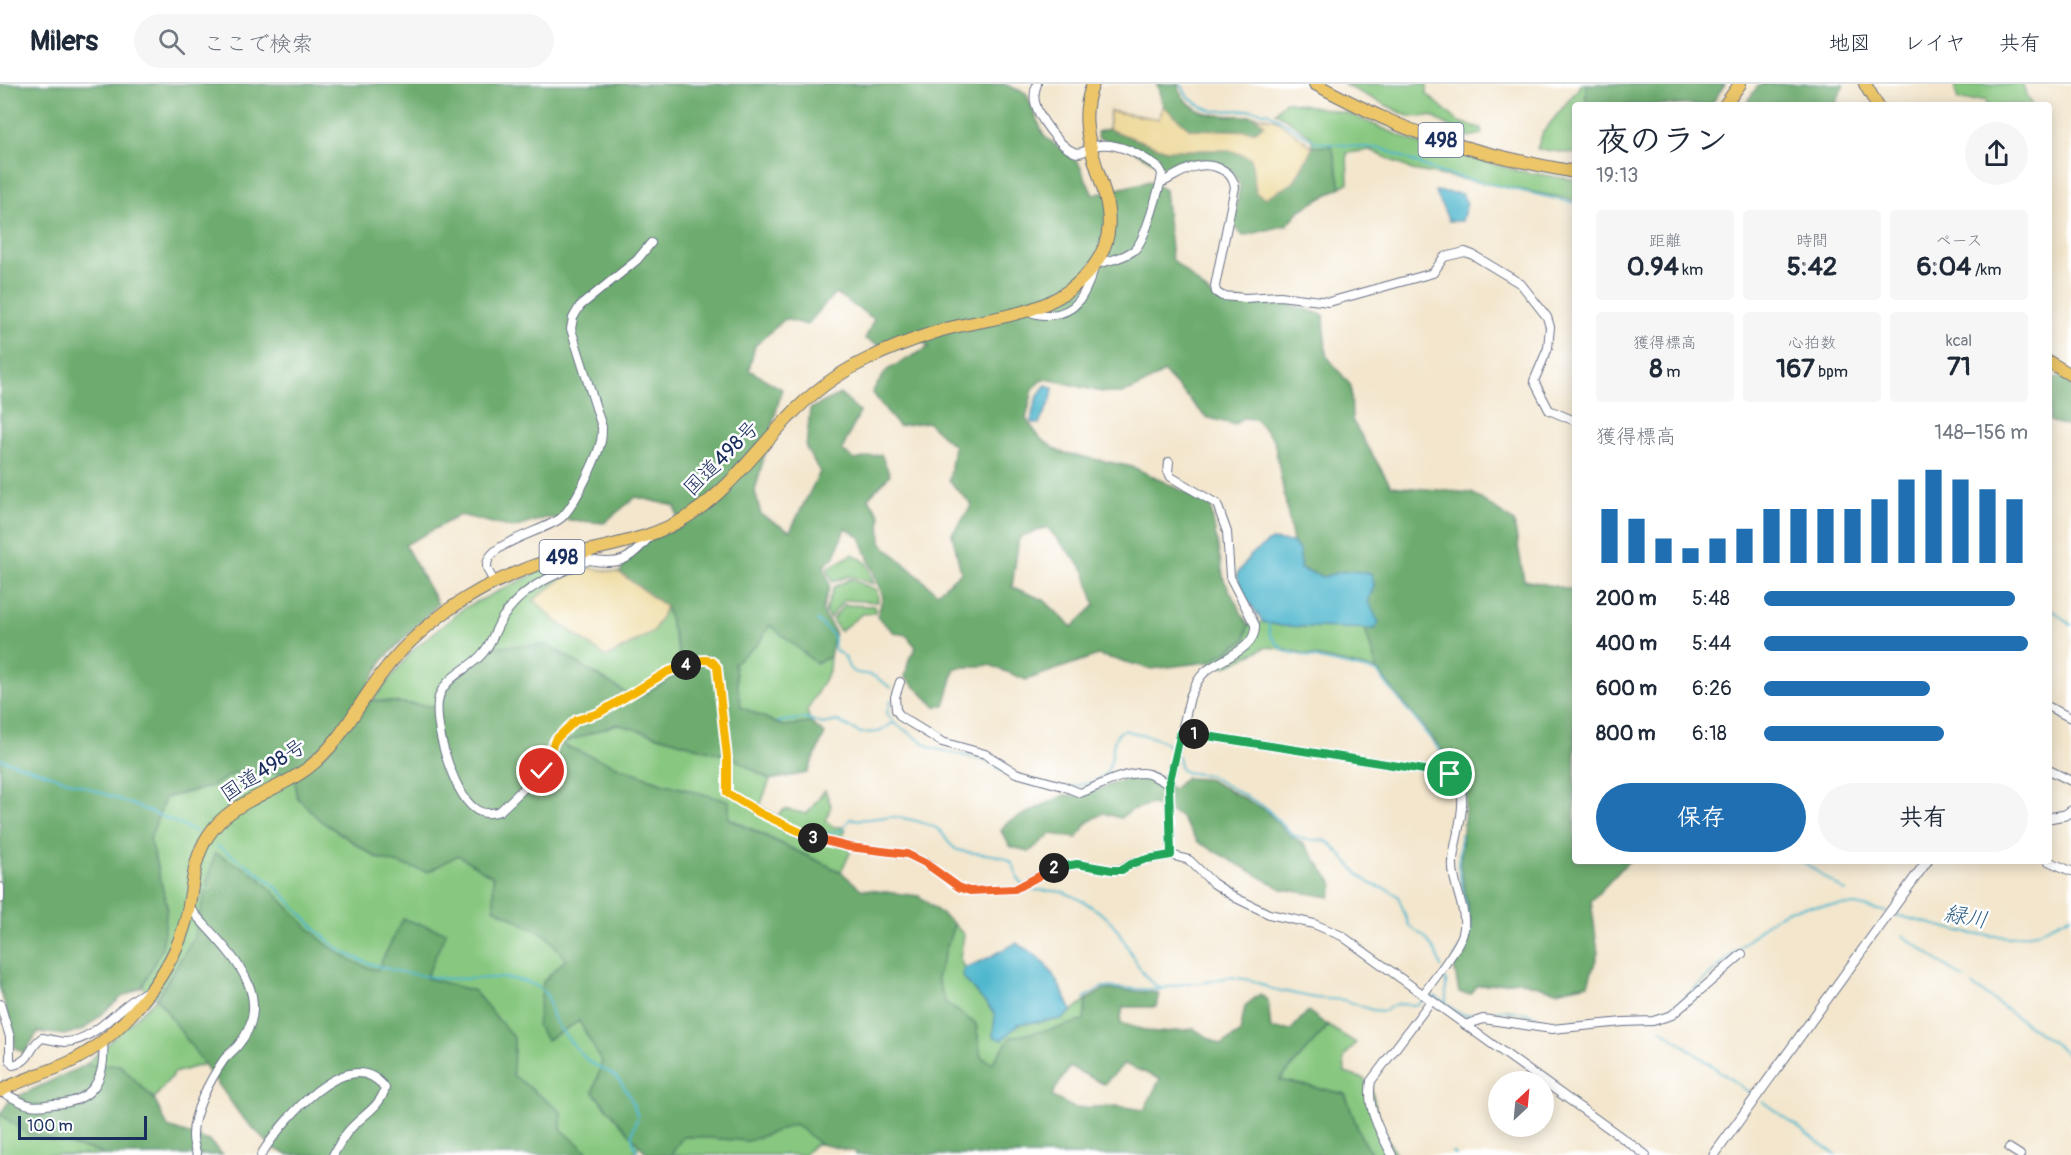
<!DOCTYPE html>
<html lang="ja">
<head>
<meta charset="utf-8">
<style>
  body { margin:0; font-family:Pangolin,"Klee One",sans-serif; background:#f6f6f7; color:#1f2937; height:100vh; display:flex; flex-direction:column; font-size:22px; white-space:nowrap }
  * { box-sizing:border-box; margin:0 }
  p { font-size:20px; color:#747a83 }
  .icon { flex:none; width:33px; height:33px; fill:none; stroke:currentColor; stroke-width:2; stroke-linecap:round; stroke-linejoin:round }
  .map { position:relative; flex:1; overflow:hidden }
  .drawer { position:absolute; left:1572px; top:18px; width:480px; height:762px; display:flex; flex-direction:column; background:#fff; border-radius:6px; box-shadow:0 3px 15px #0003 }
  .drawer>* { flex:none }
  .needle { width:39px; rotate:26deg }
  .controls { position:absolute; left:1488px; top:987px; display:grid; gap:12px }
  .controls a { display:grid; place-items:center; width:66px; height:66px; border-radius:50%; background:#fff; box-shadow:0 3px 15px #0003; font-size:30px }
  .scale { position:absolute; left:18px; bottom:15px; width:129px; box-sizing:border-box; padding-left:6px; border:3px solid #1b2f5e; border-top:0; font-size:16px; line-height:21px; white-space:nowrap; color:#1b2f5e; -webkit-text-stroke:4px #fff; paint-order:stroke }
  .pin { position:absolute; display:grid; place-items:center; width:51px; height:51px; color:#fff; margin:-26px; border:3px solid #fff; border-radius:50%; box-shadow:0 2px 6px #0007 }
  .km { position:absolute; width:30px; height:30px; margin:-15px; border-radius:50%; background:#222; color:#fff; font-size:16px; line-height:30px; text-align:center }
  .round { display:grid; place-items:center; flex:none; width:63px; height:63px; border-radius:32px; background:#f6f6f7 }
  .head { display:flex; align-items:center; justify-content:space-between; height:102px; padding:0 24px }
  h1 { font-size:33px; font-weight:700; line-height:45px }
  .stats { display:grid; grid-template-columns:repeat(3,1fr); gap:9px; height:102px; padding:6px 24px }
  .stats div { display:grid; align-content:center; border-radius:6px; background:#f6f6f7; text-align:center }
  .stats b { font-size:26px; font-weight:700 }
  .stats small { font-size:16px; font-weight:400 }
  .stats p { font-size:16px }
  .chart { height:168px; padding:12px 24px }
  .chart p { display:flex; justify-content:space-between }
  .chart svg { width:100%; height:108px; margin-top:6px; stroke:#1f6fb2; stroke-width:6 }
  .primary-button { display:flex; gap:12px; margin-top:auto; padding:12px 24px }
  .primary-button a { flex:1; height:69px; border-radius:36px; background:#1f6fb2; color:#fff; font-size:24px; font-weight:700; line-height:69px; text-align:center }
  .primary-button a+a { background:#f6f6f7; color:#1f2937 }
  ul { padding:0 24px; list-style:none; font-size:20px }
  li { display:grid; grid-template-columns:96px 72px 1fr; align-items:center; height:45px }
  li i { height:15px; border-radius:8px; background:#1f6fb2 }
  header { display:flex; align-items:center; gap:36px; box-sizing:border-box; height:84px; padding:0 30px; background:#fff; border-bottom:2px solid #e0e1e3 }
  header strong { font-size:28px }
  nav { display:flex; gap:33px; margin-inline-start:auto; font-size:21px }
  .search { width:420px; height:54px; background:#f6f6f7; display:flex; align-items:center; gap:15px; box-sizing:border-box; padding:0 21px; border-radius:33px; color:#747a83; font-size:22px }
  .map>svg:first-child { display:block }
  .green { fill:#87c77f; stroke:#517b6e; stroke-width:1.5 }
  .forest { fill:#6dac6e; stroke:#446e66; stroke-width:1.5; fill-rule:evenodd }
  .sand { fill:#eeda9e; stroke:#84847e; stroke-width:1.5 }
  .water { fill:#50b7ce; stroke:#367396; stroke-width:1.5 }
  .lines { fill:none; stroke-linecap:round; stroke-linejoin:round }
  .stream { stroke:#50b7ce; stroke-width:2 }
  .minor-casing { stroke:#676f85; stroke-width:10 }
  .tertiary-casing { stroke:#676f85; stroke-width:11 }
  .trunk-casing { stroke:#676f85; stroke-width:14 }
  .minor { stroke:#fff; stroke-width:8 }
  .tertiary { stroke:#fff; stroke-width:9 }
  .trunk { stroke:#ecc669; stroke-width:12 }
  .split-1-casing { stroke:#fff; stroke-width:12 }
  .split-2-casing { stroke:#fff; stroke-width:12 }
  .split-3-casing { stroke:#fff; stroke-width:12 }
  .split-4-casing { stroke:#fff; stroke-width:12 }
  .split-5-casing { stroke:#fff; stroke-width:12 }
  .split-1 { stroke:#22a559; stroke-width:8 }
  .split-2 { stroke:#22a559; stroke-width:8 }
  .split-3 { stroke:#f0652b; stroke-width:8 }
  .split-4 { stroke:#f5b400; stroke-width:8 }
  .split-5 { stroke:#f5b400; stroke-width:8 }
  .labels { text-anchor:middle; stroke-width:5; stroke-linejoin:round; paint-order:stroke }
  .shield { fill:#fff; stroke:#5f6d8e; stroke-width:1.5 }
  .shield-label { font-size:20px; font-weight:bold; fill:#1b2f5e }
  .street-label { font-size:21px; fill:#1b2f5e; stroke:#fff }
  .water-label { font-size:22px; font-style:italic; fill:#2e5f85; stroke:#fff }
</style>
</head>
<body>
<header>
<strong>Milers</strong>
<div class="search"><svg class="icon" aria-label="search" viewBox="0 0 24 24"><circle cx="10" cy="10" r="6"/><path d="M15 15l6 6"/></svg>ここで検索</div>
<nav><a>地図</a><a>レイヤ</a><a>共有</a></nav>
</header>
<div class="map">
<svg width="2071" height="1071" viewBox="0 0 2071 1071">
  <rect width="100%" height="100%" fill="#fff"/>
  <filter id="ink" filterUnits="userSpaceOnUse"><feTurbulence type="fractalNoise" baseFrequency=".0167" numOctaves="2"/><feDisplacementMap in="SourceGraphic" scale="12" xChannelSelector="R" yChannelSelector="G"/><feConvolveMatrix kernelMatrix="1 2 1 2 8 2 1 2 1" color-interpolation-filters="sRGB"/></filter>
  <filter id="wash" filterUnits="userSpaceOnUse"><feTurbulence type="fractalNoise" baseFrequency=".008" numOctaves="4" result="noise"/><feDisplacementMap in="SourceGraphic" scale="24" xChannelSelector="R" yChannelSelector="G"/><feGaussianBlur stdDeviation="1.35" result="paint"/><feColorMatrix in="noise" values="0 0 0 0 0 0 0 0 0 0 0 0 0 0 0 0 0 1.4 0 .05"/><feComposite in="paint" operator="in"/></filter>
  <g filter="url(#wash)">
    <rect width="100%" height="100%" fill="#f3e6cd"/>
    <g class="green">
      <path d="M1343 0H1427V10L1459 38 1481 44 1482 50 1469 53 1431 32 1410 33Z"/>
      <path d="M1582 0H1586V21H1575V70L1537 65 1543 48Z"/>
      <path d="M1954 0H2022L2032 21H1986L1985 16 1958 17Z"/>
      <path d="M1285 17 1347 29 1422 61 1519 87 1575 96V116L1412 86 1370 66 1347 69 1348 99 1341 103 1332 62 1313 63 1311 52 1276 28Z"/>
      <path d="M853 470 867 479 874 500 849 492 833 498 827 484Z"/>
      <path d="M555 480 568 490 534 516 555 536 607 573 653 548 666 523 684 587 636 615 548 561 441 623 373 616 413 566 464 524Z"/>
      <path d="M850 495 877 506 878 518 844 516 830 534 825 528 834 503Z"/>
      <path d="M844 521 875 522V529L862 530 840 547 832 536Z"/>
      <path d="M1263 538 1282 542 1365 544 1377 586 1285 565 1266 563 1225 583 1208 578 1245 557 1248 541Z"/>
      <path d="M770 541 816 579 830 573 829 587 807 627 811 639 783 642 741 623 734 579 758 560Z"/>
      <path d="M617 640 734 674 770 696 760 722 776 732 785 725 807 730 825 706 831 721 826 737 834 743H842L846 746 839 757 851 767 841 788 729 734V717L662 699 559 660Z"/>
      <path d="M234 689H295L297 713 321 737 377 774 428 788 458 771 493 793 494 824 547 852 566 875 543 898 547 956 579 937 602 978 593 1008 640 1061 632 1071H591L561 1045 560 1027 513 991 514 954 474 907 426 894 445 848 377 887C323 872 298 829 259 794 247 784 229 777 215 770L193 855 157 914 205 980 174 989 154 1015 120 981H85L157 914 142 903 162 864 167 822 150 755 165 714 212 702Z"/>
      <path d="M954 840 964 851 960 874 964 884 963 893 995 930 1002 955 1018 940 1062 935 1086 916 1084 936 1058 944 992 979 981 973 976 940 946 919 937 894Z"/>
      <path d="M1328 942 1356 959 1344 973 1345 989 1364 995 1371 1003 1381 1045 1397 1071H1373L1362 1056 1345 1010 1280 996Z"/>
      <path d="M0 1030 99 1068 103 1071H0Z"/>
      <path d="M795 1040 820 1060 814 1061 804 1071H671L683 1052 748 1057Z"/>
    </g>
    <g class="forest">
      <path d="M0 0H1004L1026 9 1044 52 1078 78 1093 111 1150 97 1165 106 1172 175 1217 217H1279L1324 231 1326 271 1351 302 1352 336 1391 402 1472 409 1514 438 1524 496 1575 506V777H1629L1591 817 1598 869 1588 900 1556 907 1519 897 1477 902 1471 910 1459 909 1454 882 1472 846 1460 781 1468 690 1446 671 1377 586 1365 544 1375 545 1368 517 1374 502 1372 490C1351 485 1343 486 1323 493L1300 484V468L1293 458 1274 356 1255 335 1242 334 1235 341 1206 333 1164 288C1152 295 1139 304 1126 308 1104 314 1067 296 1042 295L1033 305 1026 335 1040 354 1060 368 1133 383 1210 420 1224 496 1248 541 1245 556 1208 578 1152 585 1098 571 1026 596 990 581 955 584 944 622H935L905 593 909 575 916 563 906 551 895 549 877 533 883 513 860 453 845 444 835 472 824 482 830 502 822 527 835 548 830 573 816 579 770 541 758 560 734 579 741 623 783 642 811 639 825 650 807 689 770 696 734 674 617 640 560 660 661 699 729 717V735L841 788 861 805 919 812 954 840 937 894 946 919 976 940 981 973 992 979 1011 953 1058 944 1084 936 1086 916 1104 905 1159 909 1156 923H1123L1120 939 1155 949 1194 945 1221 961 1240 949 1245 922 1260 910 1268 916 1271 945 1291 946 1308 927 1328 942 1280 996 1345 1010 1362 1056 1373 1071H856V1068L820 1060 795 1040 748 1057 683 1052 671 1071H648L593 1008 602 978 579 937 547 956 537 942 543 898 566 875 547 852 494 824 493 793 458 771 428 788 377 774 321 737 297 713 294 689H234L212 702 165 714 150 755 167 822 162 864 142 903 122 913 83 946 64 951 38 948 24 969 15 964 14 951 0 905ZM835 209 874 235 865 255 878 261 912 250 929 263 887 286 872 308 898 342 927 338 954 362 949 397 972 421 952 450 961 488 937 509 881 459 880 431 868 414 890 391 881 370 855 376 842 366 860 328 840 310 810 325 806 364 820 388 790 447 761 431 755 407 782 305 749 286 755 262 785 235 807 241ZM636 413 675 422 680 443 628 465 620 489 666 523 684 587 636 615 548 561 494 562 451 598 440 623 361 615 383 576 438 520 405 461 460 431 513 444 546 434 604 439ZM1047 443 1085 487 1095 521 1072 543 1044 516 1012 503 1019 454ZM1124 980 1160 995 1144 1026 1118 1022 1074 1024 1051 1012 1070 983 1104 1000Z"/>
      <path d="M1157 0H1178C1179 15 1197 28 1211 30 1224 33 1240 31 1254 32L1264 40 1256 47 1190 45 1163 22Z"/>
      <path d="M1586 0H1725L1711 21H1586Z"/>
      <path d="M1764 0H1844L1835 21H1745L1757 3Z"/>
      <path d="M1108 45 1166 66H1229L1251 74 1256 109 1293 99 1313 63 1332 62 1341 103 1300 126 1287 141 1243 152 1233 141 1240 101 1232 87 1205 75 1170 87 1121 60 1098 54 1097 48Z"/>
      <path d="M2062 293 2071 299V343L2049 337V301L2053 294Z"/>
      <path d="M1128 694 1156 695 1173 705 1185 694 1208 695 1264 725 1291 752 1305 761 1334 801 1330 813 1282 805 1198 758 1180 732 1152 720 1132 726 1120 734 1103 729 1087 739 1077 754 1051 750 1029 768 1010 762 1001 747 1006 739 1064 711 1080 712Z"/>
      <path d="M215 769C229 777 247 783 259 794 298 829 323 872 377 886L403 835 446 848 426 894 474 907 514 954 513 991 561 1028V1045L591 1071H288L273 1064 241 1032 157 914 193 855Z"/>
      <path d="M85 981H120L154 1015 168 1043 209 1057 223 1071H103L99 1068 29 1051 0 1030 10 1016Z"/>
    </g>
    <g class="sand">
      <path d="M1163 22 1190 45 1256 47 1264 40 1254 32 1275 35 1313 63 1293 99 1265 114 1256 109 1251 74 1229 66H1166L1108 45 1110 27 1159 35Z"/>
      <path d="M590 484 620 489 666 523 653 548 607 573 555 536 534 516 568 490Z"/>
    </g>
    <g class="water">
      <path d="M1435 107 1462 110 1467 119 1462 137H1449Z"/>
      <path d="M1046 301 1053 304 1051 316 1039 340 1032 339C1031 327 1037 310 1046 301Z"/>
      <path d="M1271 456 1293 458 1300 468V485L1323 493C1341 487 1353 485 1372 490L1374 502 1368 517 1379 539 1375 545 1282 542 1263 538 1242 508 1237 490 1251 471Z"/>
      <path d="M1016 859C1050 876 1056 895 1072 927L1062 935 1018 940 1002 956 993 952 995 930 963 893 964 884 982 877Z"/>
    </g>
    <g class="lines">
      <g class="stream">
        <path d="M1181 0 1187 12 1201 22 1214 27 1252 26 1269 29 1316 58 1383 65 1441 89 1575 119"/>
        <path d="M2049 526 2055 528 2071 541"/>
        <path d="M817 536 833 551 835 566 845 573C850 592 856 588 870 591 877 592 885 600 891 604"/>
        <path d="M1268 537 1270 551 1284 567 1377 588 1444 672 1466 692 1465 709"/>
        <path d="M891 616 887 629 893 638"/>
        <path d="M778 638 806 634 822 640 838 637 860 649 879 648 889 641 894 639 932 664 987 677 1013 694 1063 707 1067 705"/>
        <path d="M1178 673 1181 685 1185 688 1208 691 1265 723 1293 751 1306 756H1323L1331 760 1359 791 1373 801 1389 806 1398 812 1409 842 1425 853 1436 869 1441 883"/>
        <path d="M0 675C66 695 133 718 196 748"/>
        <path d="M1072 703C1079 701 1088 700 1095 697 1121 686 1105 655 1123 646 1141 651 1163 652 1175 668"/>
        <path d="M819 751 841 747 850 735C865 737 877 733 891 733 900 732 927 739 936 744 945 748 947 762 958 766 972 771 995 768 1007 775 1018 781 1014 795 1024 802 1036 810 1055 804 1068 810 1081 815 1097 826 1107 834 1127 850 1139 901 1163 904"/>
        <path d="M217 762C239 776 262 789 280 807 301 828 324 859 351 872 379 885 408 890 439 894 468 898 524 885 545 909 551 916 549 923 552 931 556 943 576 964 585 974 593 983 607 985 616 993 626 1003 634 1020 638 1033 630 1051 630 1054 639 1071"/>
        <path d="M1802 777 1846 808"/>
        <path d="M1892 830 1971 850 2010 853 2036 849 2071 832"/>
        <path d="M1902 851 1964 895"/>
        <path d="M1454 876 1471 848 1458 782 1461 750"/>
        <path d="M1443 888 1446 898V920"/>
        <path d="M1972 901 2071 972"/>
        <path d="M1431 913H1437L1458 929 1465 931 1504 926 1527 929 1548 939 1653 931 1664 928 1681 917 1767 839 1788 826 1809 822 1855 821 1887 828"/>
        <path d="M1084 914 1102 903 1155 906 1187 899H1202L1230 893 1251 896 1272 905 1315 914 1344 916 1372 926 1384 927 1396 920 1416 921 1426 915"/>
        <path d="M1661 945 1750 1009"/>
        <path d="M1763 1018 1836 1071"/>
        <path d="M1452 1068 1456 1071"/>
      </g>
    </g>
  </g>
  <g filter="url(#ink)">
    <g class="lines">
      <g class="minor-casing">
        <g id="minor">
          <path d="M1161 97H1165C1182 88 1196 77 1216 83 1227 87 1232 91 1235 103L1215 202 1216 208 1222 212 1245 214 1280 212 1329 218 1433 189 1444 173 1465 168 1473 171 1521 200 1547 233 1550 243 1548 264 1534 297 1549 326 1575 337"/>
          <path d="M1028 227C1037 231 1042 231 1051 231 1082 228 1086 204 1096 180 1109 177 1122 174 1133 167 1145 159 1156 113 1161 97L1162 89 1159 84C1144 73 1120 59 1100 61 1091 61 1083 72 1074 68 1059 62 1038 33 1035 18 1034 13 1035 5 1037 0"/>
          <path d="M1169 378 1168 387 1171 393 1217 420 1227 448 1230 493 1255 541C1257 566 1220 574 1205 588 1197 595 1194 604 1190 613L1169 701 1171 771"/>
          <path d="M586 472 589 476C621 482 630 476 651 451"/>
          <path d="M589 476C555 491 524 501 503 533 495 545 492 559 483 569 471 584 448 591 440 610 430 634 453 709 474 724 482 731 491 730 500 727L542 687 555 656 576 636 599 629 667 588 696 577 710 576 717 583 727 673V709L760 729 807 752 849 763 907 770 925 779 960 804 970 807 1015 805 1053 784 1077 780 1112 786 1122 785 1131 780 1147 775 1171 771 1189 776 1213 799 1236 814 1269 830 1314 840 1342 852 1646 1071"/>
          <path d="M495 498C492 494 487 487 487 482 486 459 545 447 561 434 574 423 597 374 601 357 602 353 602 348 602 343L571 245 573 234 580 222 637 176 651 159"/>
          <path d="M900 598 895 613 896 626 901 633 942 658 985 670 1016 689 1063 702 1080 709C1099 702 1122 689 1143 689 1153 690 1161 696 1169 701"/>
          <path d="M2049 623 2071 634"/>
          <path d="M1181 648 1450 690C1475 709 1454 751 1453 777 1451 801 1469 826 1463 849 1460 863 1432 897 1423 911"/>
          <path d="M2049 686 2071 697"/>
          <path d="M2048 777 2071 787"/>
          <path d="M0 803V815"/>
          <path d="M188 822C207 845 237 872 248 899 257 920 254 942 239 960 235 966 228 970 223 977 210 996 192 1029 193 1053 193 1059 195 1065 197 1071"/>
          <path d="M0 920 10 953V977L13 981C32 977 29 962 42 954 50 955 58 958 65 958 97 957 120 919 148 907"/>
          <path d="M1465 941 1483 935 1552 945 1623 938 1653 937 1672 931 1742 870"/>
          <path d="M0 1007C9 1011 20 1019 30 1021 37 1023 46 1021 53 1020 93 1019 106 995 103 958"/>
          <path d="M2009 1064 2020 1071"/>
          <path d="M261 1071C280 1040 348 955 385 1004 381 1024 357 1034 346 1050 341 1057 337 1064 333 1071"/>
          <path d="M1392 1071C1380 1048 1366 1024 1371 997L1431 917"/>
        </g>
      </g>
      <g class="tertiary-casing">
        <g id="tertiary">
          <path d="M2049 734 2065 731 2071 727"/>
          <path d="M1714 1071 1927 777"/>
        </g>
      </g>
      <g class="trunk-casing">
        <g id="trunk">
          <path d="M1315 0C1356 21 1397 43 1441 56 1485 70 1530 80 1575 88"/>
          <path d="M1865 0 1877 21"/>
          <path d="M1725 21 1740 0"/>
          <path d="M2049 278 2071 291"/>
          <path d="M0 1007C22 995 46 989 68 979 116 957 167 896 183 846 194 815 189 781 208 752 231 716 275 709 308 684 341 659 358 620 383 588 401 564 424 544 448 526 481 503 520 485 558 474 603 462 650 457 690 431 729 406 756 367 788 334 810 310 837 290 866 276 890 264 917 254 942 246 989 233 1042 233 1079 198 1153 131 1062 72 1093 0"/>
        </g>
      </g>
      <use href="#minor" class="minor"/>
      <use href="#tertiary" class="tertiary"/>
      <use href="#trunk" class="trunk"/>
    </g>
  </g>
  <g class="lines" filter="url(#ink)">
    <g class="split-1-casing">
      <path id="split-1" d="M1194 650 1450 690"/>
    </g>
    <g class="split-2-casing">
      <path id="split-2" d="M1054 784 1077 780 1112 786H1122L1131 780 1147 775 1171 771 1169 701 1181 648 1194 650"/>
    </g>
    <g class="split-3-casing">
      <path id="split-3" d="M813 754 849 763 907 770 925 779 960 804 970 807 1015 805 1054 784"/>
    </g>
    <g class="split-4-casing">
      <path id="split-4" d="M686 581C697 577 710 571 717 583L727 673V709L760 729 813 754"/>
    </g>
    <g class="split-5-casing">
      <path id="split-5" d="M542 687 555 656 576 636 599 629 667 588 686 581"/>
    </g>
    <use href="#split-1" class="split-1"/>
    <use href="#split-2" class="split-2"/>
    <use href="#split-3" class="split-3"/>
    <use href="#split-4" class="split-4"/>
    <use href="#split-5" class="split-5"/>
  </g>
  <g class="labels">
    <g class="shield">
      <rect x="1418.5" y="39" width="45" height="34" rx="4.5"/>
      <rect x="539.5" y="456" width="45" height="34" rx="4.5"/>
    </g>
    <g class="shield-label">
      <text x="1441" y="63">498</text>
      <text x="562" y="480">498</text>
    </g>
    <g class="street-label">
      <text transform="translate(721 374) rotate(-45)" y="7">国道498号</text>
      <text transform="translate(263 686) rotate(-33)" y="7">国道498号</text>
    </g>
    <g class="water-label">
      <text transform="translate(1966 832) rotate(10)" y="8">緑川</text>
    </g>
  </g>
</svg>
<div class="controls">
<a><svg class="needle" viewBox="-14 -14 28 28"><path d="M0-13l5 13h-10z" fill="#e53935"/><path d="M0 13l5-13h-10z" fill="#747a83"/></svg></a>
</div>
<div class="scale">100 m</div>
<div class="pin" style="left:1450px;top:690px;background:#1e9e55"><svg class="icon" aria-label="arrive" viewBox="0 0 24 24"><path d="M6 21V4h12l-3 4 3 4H6"/></svg></div>
<div class="pin" style="left:542px;top:687px;background:#d93025"><svg class="icon" aria-label="check" viewBox="0 0 24 24"><path d="M5 12l5 5 9-10"/></svg></div>
<b class="km" style="left:1194px;top:650px">1</b>
<b class="km" style="left:1054px;top:784px">2</b>
<b class="km" style="left:813px;top:754px">3</b>
<b class="km" style="left:686px;top:581px">4</b>
<section class="drawer">
<div class="head"><div><h1>夜のラン</h1><p>19:13</p></div><a class="round"><svg class="icon" aria-label="share" viewBox="0 0 24 24"><path d="M12 15V3M7 8l5-5 5 5M5 13v7h14v-7"/></svg></a></div>
<div class="stats">
<div><p>距離</p><b>0.94<small> km</small></b></div>
<div><p>時間</p><b>5:42</b></div>
<div><p>ペース</p><b>6:04<small> /km</small></b></div>
</div>
<div class="stats">
<div><p>獲得標高</p><b>8<small> m</small></b></div>
<div><p>心拍数</p><b>167<small> bpm</small></b></div>
<div><p>kcal</p><b>71</b></div>
</div>
<div class="chart"><p><span>獲得標高</span>148–156 m</p>
<svg viewBox="0 0 160 44" preserveAspectRatio="none"><path d="M5 44V22M15 44V26M25 44V34M35 44V38M45 44V34M55 44V30M65 44V22M75 44V22M85 44V22M95 44V22M105 44V18M115 44V10M125 44V6M135 44V10M145 44V14M155 44V18"/></svg>
</div>
<ul>
<li><b>200 m</b>5:48<i style="width:95%"></i></li>
<li><b>400 m</b>5:44<i style="width:100%"></i></li>
<li><b>600 m</b>6:26<i style="width:63%"></i></li>
<li><b>800 m</b>6:18<i style="width:68%"></i></li>
</ul>
<div class="primary-button"><a>保存</a><a>共有</a></div>
</section>
</div>
</body>
</html>
